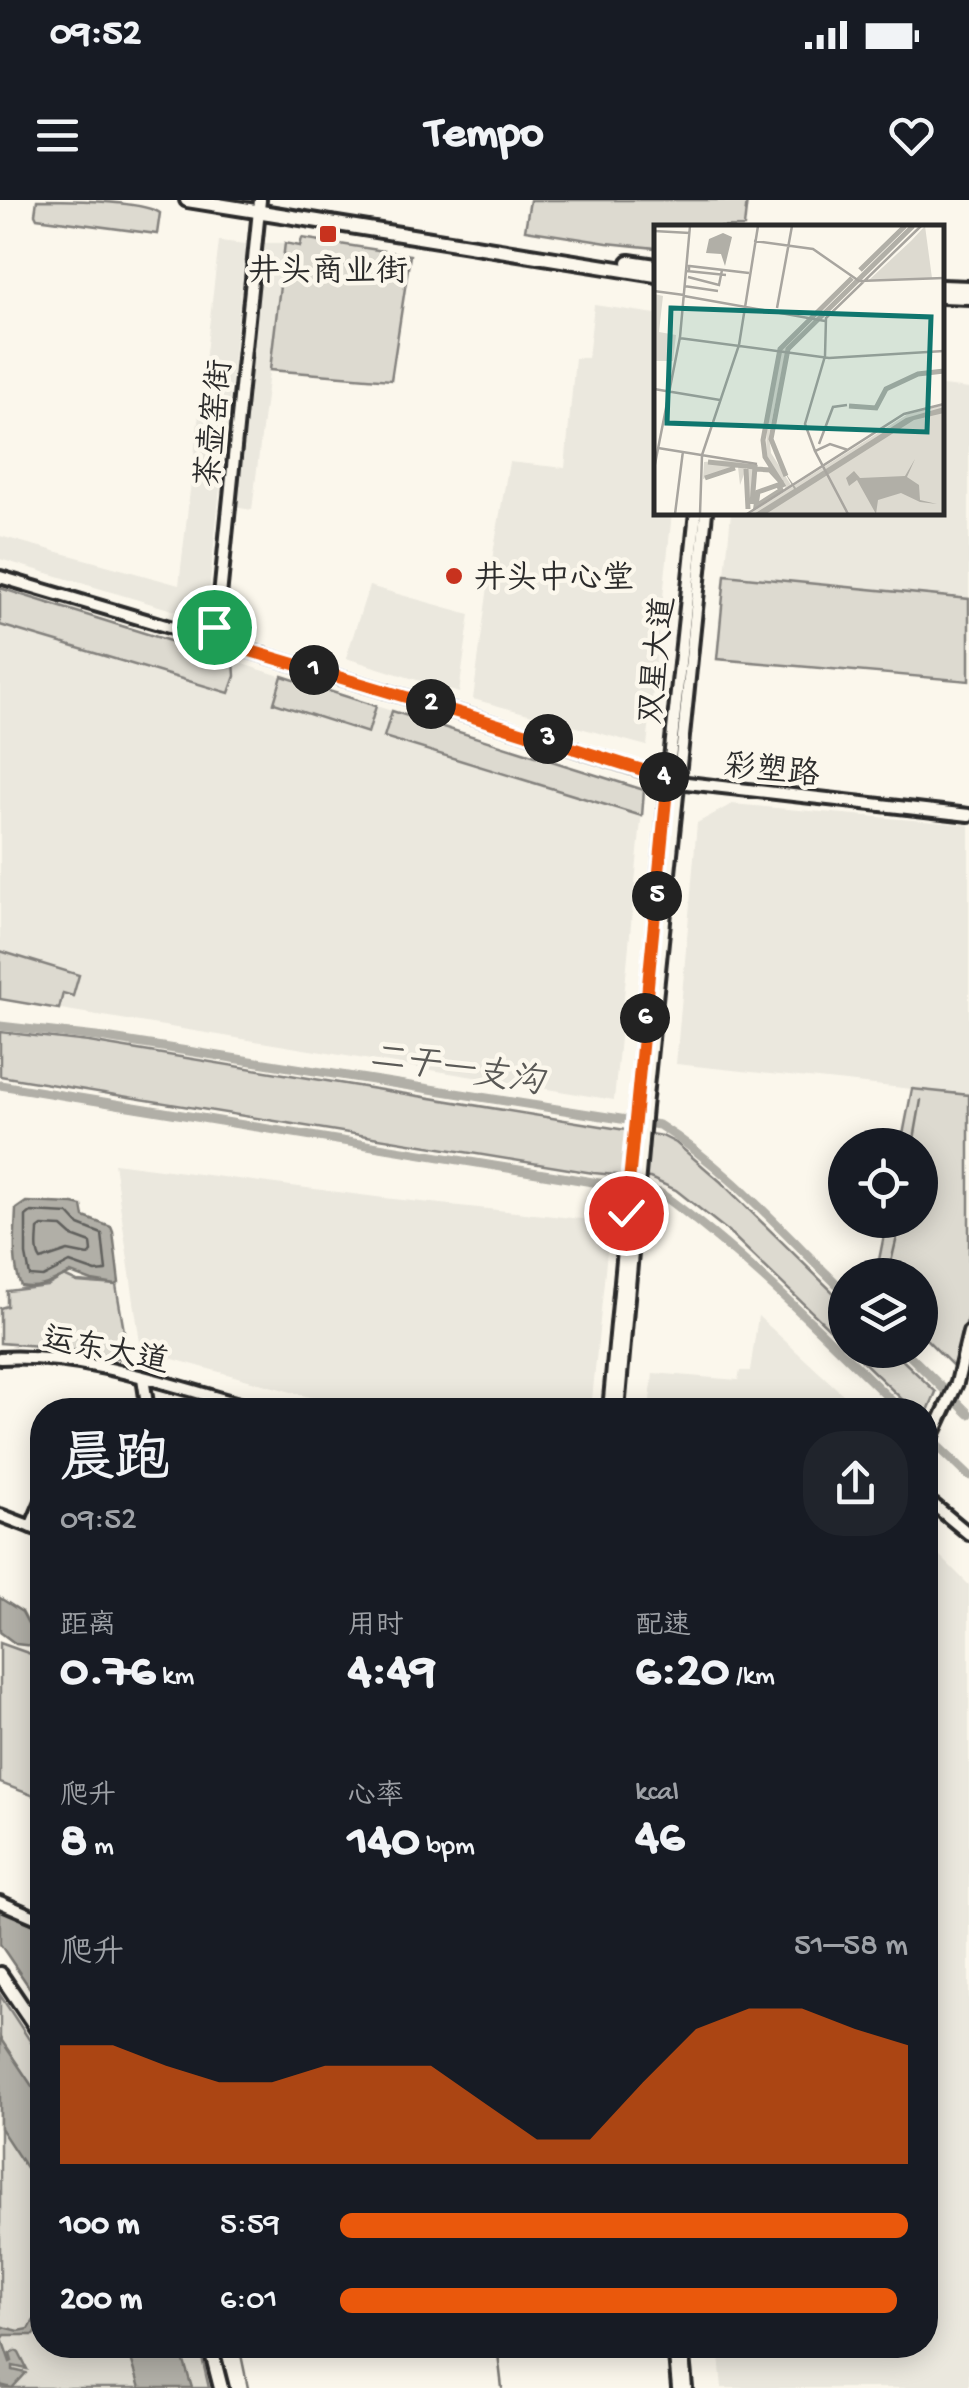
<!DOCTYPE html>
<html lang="zh">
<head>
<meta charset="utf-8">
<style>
  body { margin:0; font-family:"Gochi Hand","LXGW WenKai TC",sans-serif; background:#20242c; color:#f1f3f6; height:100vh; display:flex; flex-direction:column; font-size:38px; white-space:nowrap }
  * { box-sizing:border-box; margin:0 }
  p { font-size:32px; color:#9ea1a6 }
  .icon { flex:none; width:55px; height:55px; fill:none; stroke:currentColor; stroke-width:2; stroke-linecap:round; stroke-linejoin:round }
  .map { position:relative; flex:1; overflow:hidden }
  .details { position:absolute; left:30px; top:1198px; width:908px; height:960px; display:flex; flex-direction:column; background:#171b24; border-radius:40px; box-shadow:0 5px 25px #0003 }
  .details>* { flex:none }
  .controls { position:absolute; left:828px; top:928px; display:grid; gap:20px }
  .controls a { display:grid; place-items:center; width:110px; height:110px; border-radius:50%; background:#171b24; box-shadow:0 5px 25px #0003; font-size:50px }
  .pin { position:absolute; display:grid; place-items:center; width:85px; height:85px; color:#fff; margin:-42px; border:5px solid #fff; border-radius:50%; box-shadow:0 2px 10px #0007 }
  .km { position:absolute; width:50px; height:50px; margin:-25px; border-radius:50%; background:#222; color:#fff; font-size:28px; line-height:50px; text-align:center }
  .round { display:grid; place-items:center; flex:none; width:105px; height:105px; border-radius:40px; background:#20242c }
  .head { display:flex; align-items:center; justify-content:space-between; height:170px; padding:0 30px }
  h1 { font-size:55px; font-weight:700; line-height:75px }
  .stats { display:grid; grid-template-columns:repeat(3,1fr); gap:15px; height:170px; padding:10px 30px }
  .stats div { display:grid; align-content:center }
  .stats b { font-size:50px; font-weight:700 }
  .stats small { font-size:28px; font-weight:400 }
  .stats p { font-size:28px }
  .chart { height:280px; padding:20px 30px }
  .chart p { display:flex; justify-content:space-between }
  .chart svg { width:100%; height:180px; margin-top:10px; fill:#ea580c; opacity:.7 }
  ul { padding:0 30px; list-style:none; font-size:32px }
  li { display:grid; grid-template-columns:160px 120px 1fr; align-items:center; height:75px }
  li i { height:25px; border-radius:12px; background:#ea580c }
  .status { display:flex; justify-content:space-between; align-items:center; height:70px; padding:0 50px; background:#171b24; direction:ltr }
  .status svg { height:28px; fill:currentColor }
  header { display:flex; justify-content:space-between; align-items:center; height:130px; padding:0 30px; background:#171b24; font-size:45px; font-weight:700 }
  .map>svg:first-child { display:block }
  .built { fill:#ebe8de }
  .green { fill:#dddad0; stroke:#84827e; stroke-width:2.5 }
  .water { fill:#b1afa7; stroke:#7b7a75; stroke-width:2.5 }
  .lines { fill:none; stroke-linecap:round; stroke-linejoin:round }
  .shore { stroke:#61605d; stroke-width:2.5 }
  .stream { stroke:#7b7a75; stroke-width:2.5 }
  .canal { stroke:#b1afa7; stroke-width:9 }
  .minor-casing { stroke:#2b2b2b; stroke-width:18 }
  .major-casing { stroke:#2b2b2b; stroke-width:20 }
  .minor { stroke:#fbf7ec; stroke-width:10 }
  .major { stroke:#fbf7ec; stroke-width:12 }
  .route-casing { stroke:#fff; stroke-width:20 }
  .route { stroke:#ea580c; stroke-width:12 }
  .poi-dot { fill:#c8321e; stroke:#fbf7ec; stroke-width:4 }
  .labels { text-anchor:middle; stroke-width:9; stroke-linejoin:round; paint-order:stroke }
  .poi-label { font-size:32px; fill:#2b2b2b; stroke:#fbf7ec }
  .street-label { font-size:32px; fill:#2b2b2b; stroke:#fbf7ec }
  .water-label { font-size:35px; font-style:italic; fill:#5a5956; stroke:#fbf7ec }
  .inset-river { fill:none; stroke:#b1afa7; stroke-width:5 }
  .inset-road { fill:none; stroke:#a8a59f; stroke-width:2.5 }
  .view { fill:#0f766e; fill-opacity:0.15; stroke:#0f766e; stroke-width:5 }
  .inset-edge { fill:none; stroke:#2b2b2b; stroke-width:5 }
</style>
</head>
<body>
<div class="status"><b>09:52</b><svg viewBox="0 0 49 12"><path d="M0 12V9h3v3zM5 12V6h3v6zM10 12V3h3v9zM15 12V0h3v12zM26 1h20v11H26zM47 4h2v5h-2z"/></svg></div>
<header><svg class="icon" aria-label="menu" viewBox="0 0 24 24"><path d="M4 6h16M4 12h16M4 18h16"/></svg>Tempo<svg class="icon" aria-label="heart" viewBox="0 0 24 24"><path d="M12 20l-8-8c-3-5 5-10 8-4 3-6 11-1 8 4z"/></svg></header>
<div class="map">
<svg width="969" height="2188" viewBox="0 0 969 2188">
  <rect width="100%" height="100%" fill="#fbf7ec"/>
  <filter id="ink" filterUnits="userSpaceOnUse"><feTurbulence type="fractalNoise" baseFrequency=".01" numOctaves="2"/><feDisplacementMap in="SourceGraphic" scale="20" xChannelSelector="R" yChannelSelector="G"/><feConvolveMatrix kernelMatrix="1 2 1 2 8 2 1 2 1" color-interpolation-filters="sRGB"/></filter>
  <g filter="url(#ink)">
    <g class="built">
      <path d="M219 41 246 44 206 420 0 359V336L179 385Z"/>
      <path d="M262 43H285L252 310 234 307Z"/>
      <path d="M594 105 656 114V312L672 313 647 546 473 499 490 371 509 262 565 268 575 158H588Z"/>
      <path d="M942 186 969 189V399L725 375 731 313 942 312Z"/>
      <path d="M369 386 470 414 459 493 346 458Z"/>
      <path d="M0 388 644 590 614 900 0 799Z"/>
      <path d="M732 604 969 625V895L676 864 697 623Z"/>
      <path d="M114 963 384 998 610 1022 591 1210H356L141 1150Z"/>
      <path d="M758 1116 860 1210H649L653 1173 738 1180 740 1171H750Z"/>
      <path d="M925 1341 969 1385V2188H722L718 2145H925Z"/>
    </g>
    <g class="green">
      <path d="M37 0C65 0 140 0 160 13L157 34 37 18 35 14Z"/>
      <path d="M530 0H747L744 27 656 28V48L607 43 525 30Z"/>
      <path d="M302 38 410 55 391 180 270 170 285 43 300 46Z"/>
      <path d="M725 375 969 399V481L717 459Z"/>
      <path d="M0 388 234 461 235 476 229 493 0 425Z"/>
      <path d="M282 476 376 506 368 533 274 503Z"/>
      <path d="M392 511 644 590 642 616 384 537Z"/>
      <path d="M0 751 79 775 73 796 63 793 59 809 0 799Z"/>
      <path d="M0 832 89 842 662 936 676 943 721 982 845 1104V1144L729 1032 676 990 650 978 593 973 0 876Z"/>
      <path d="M912 889 969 895V1109L956 1169 920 1133V1075H876L887 1020H920V945H901Z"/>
      <path d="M64 1076 77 1082 116 1085 129 1160 53 1147 0 1143V1108L7 1106V1091L47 1086Z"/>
      <path d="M851 1150H892L936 1192 925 1218V1210H913Z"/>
      <path d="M0 1443 42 1458V1599L0 1583Z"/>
      <path d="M0 1795 42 1859V2145H199L209 2188H0Z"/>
    </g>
    <g class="water">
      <path d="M26 1002 73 1004 82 1006 84 1017 111 1027 113 1032 119 1083 116 1085 92 1081 71 1073C53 1081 41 1090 21 1086 12 1064 15 1034 16 1009Z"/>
      <path d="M0 1398 22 1412 32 1431 42 1434V1449L33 1446 16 1444 0 1432Z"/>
      <path d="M0 1708 42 1725V1806L0 1744Z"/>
      <path d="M0 1838 42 1901V1992L0 1928Z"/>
      <path d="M38 2119 39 2129 34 2135H5L2 2139 10 2162 12 2161 10 2154 16 2151 19 2153 27 2169 13 2166V2170L26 2173 12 2188 0 2185V2126L19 2131 29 2129 34 2120Z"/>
      <path d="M127 2145H179L192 2188H140Z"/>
    </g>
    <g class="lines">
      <g class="shore">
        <path d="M31 1012 69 1014 79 1025 102 1034 106 1071 96 1072 70 1063 43 1077 30 1076 26 1055V1016Z"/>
        <path d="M42 1026 62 1027 72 1036 91 1043 92 1052 88 1055 68 1051 41 1060C35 1052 38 1038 38 1029Z"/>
      </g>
      <g class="stream">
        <path d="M913 945 921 900"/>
        <path d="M888 1075 901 1020"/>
        <path d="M239 2145 248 2188"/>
        <path d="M497 2145 502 2188"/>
      </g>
      <g class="canal">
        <path d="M0 826 105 838 659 925C729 969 786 1035 845 1092"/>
        <path d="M0 885 660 993C747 1056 824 1135 901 1210"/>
        <path d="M904 1150 969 1214"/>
        <path d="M925 1234 969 1276"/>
      </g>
      <g class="minor-casing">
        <g id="minor">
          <path d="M0 377 470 516 678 582 969 615"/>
          <path d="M209 439 219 406 260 0"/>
          <path d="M0 1158C85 1153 178 1188 260 1210"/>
          <path d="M143 1178 148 1210"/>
          <path d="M609 1210 668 578 696 312"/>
          <path d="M618 1210 645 907 706 312"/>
          <path d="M925 1253 957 1183 969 1132"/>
          <path d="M925 1302 934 1305 969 1334"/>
          <path d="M0 1315 42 1331"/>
          <path d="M31 1327 42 1301"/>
          <path d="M0 1702 42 1720"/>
          <path d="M674 2145 678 2188"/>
          <path d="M682 2145 686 2188"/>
        </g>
      </g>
      <g class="major-casing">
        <g id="major">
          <path d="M187 0 656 75"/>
          <path d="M629 62 656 66"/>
          <path d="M942 87 969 88"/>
          <path d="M942 96 969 97"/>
          <path d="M0 1774 42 1836"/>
          <path d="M210 2145 221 2188"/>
        </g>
      </g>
      <use href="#minor" class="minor"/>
      <use href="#major" class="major"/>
    </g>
  </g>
  <g class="lines" filter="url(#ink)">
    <g class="route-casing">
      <path id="route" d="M214 427 210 439 470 516 668 578 626 1013"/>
    </g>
    <use href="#route" class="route"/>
  </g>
  <g class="poi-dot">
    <rect x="318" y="24" width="20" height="20" rx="5"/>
    <circle cx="454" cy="376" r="10"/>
  </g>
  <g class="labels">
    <g class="poi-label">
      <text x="328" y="80">井头商业街</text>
      <text x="474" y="387" text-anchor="start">井头中心堂</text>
    </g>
    <g class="street-label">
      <text transform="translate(212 223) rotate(-84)" y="11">茶壶窑街</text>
      <text transform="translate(655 460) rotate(-84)" y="11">双星大道</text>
      <text transform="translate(772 568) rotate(6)" y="11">彩塑路</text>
      <text transform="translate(106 1148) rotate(11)" y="11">运东大道</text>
    </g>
    <g class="water-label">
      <text transform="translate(457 867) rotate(9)" y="12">二干一支沟</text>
    </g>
  </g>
  <g transform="translate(654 25)">
    <rect width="290" height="290" fill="#fbf7ec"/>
    <path d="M271 1 278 53 215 55 257 16ZM0 69 9 71 5 107 22 110 19 136H0ZM159 92 132 125 115 210 117 228 137 260 132 264 112 233 113 191 127 123ZM290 180V289H95L254 189ZM72 235 101 240 96 276 93 241 86 260 84 242 49 254 50 237Z" fill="#dddad0"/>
    <path d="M69 8 78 12 71 41 67 29 52 28 55 14ZM290 182V188L260 195 112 289H100L140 264 130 246 142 263 252 193ZM261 234 253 252 265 260 266 275 283 279 266 277 247 268 224 275 222 289 203 255 195 261 192 253 200 246 206 253 251 251Z" fill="#b1afa7"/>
    <path class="inset-river" d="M206 45 251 1M195 181 222 183 232 164 264 149 290 146M54 237 101 242 98 279M92 244 94 284M103 244 116 245 128 258M132 251 117 214 134 124 259 1M51 253 81 243M124 260 127 265 102 281 104 267ZM130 262 111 232 109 215 126 124 198 53"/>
    <path class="inset-road" d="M0 6 36 8M100 16 159 24 205 56 290 53M33 46 72 50M35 46V41L95 48M34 52 65 60 68 45M30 61 64 66M0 66 30 70M30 71 171 96M123 83 138 1M25 113 175 133 290 126M0 164 66 175M165 219 179 182 193 180M4 223 103 239M161 226 151 199 171 131 172 93 267 1M0 244 26 112 36 1M21 289 29 226M46 289 48 230 85 120 104 1M93 289 250 189 290 179M194 289 161 226 176 219 194 225"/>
    <path class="view" d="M17 83 277 92 273 207 13 198Z"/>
    <rect width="290" height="290" class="inset-edge"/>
  </g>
</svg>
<div class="controls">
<a><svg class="icon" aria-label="locate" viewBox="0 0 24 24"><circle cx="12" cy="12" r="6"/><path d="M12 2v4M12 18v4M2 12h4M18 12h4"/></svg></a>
<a><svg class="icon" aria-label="layers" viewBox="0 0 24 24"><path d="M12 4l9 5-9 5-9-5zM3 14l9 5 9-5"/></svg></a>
</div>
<div class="pin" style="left:214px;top:427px;background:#1e9e55"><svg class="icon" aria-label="arrive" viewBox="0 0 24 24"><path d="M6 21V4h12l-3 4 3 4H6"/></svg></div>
<div class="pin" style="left:626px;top:1013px;background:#d93025"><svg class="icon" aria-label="check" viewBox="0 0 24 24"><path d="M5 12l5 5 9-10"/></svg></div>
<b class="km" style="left:314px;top:470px">1</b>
<b class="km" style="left:431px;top:504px">2</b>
<b class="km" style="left:548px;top:539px">3</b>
<b class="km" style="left:664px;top:577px">4</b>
<b class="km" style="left:657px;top:696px">5</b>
<b class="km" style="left:645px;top:818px">6</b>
<section class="details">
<div class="head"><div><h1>晨跑</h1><p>09:52</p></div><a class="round"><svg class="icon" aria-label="share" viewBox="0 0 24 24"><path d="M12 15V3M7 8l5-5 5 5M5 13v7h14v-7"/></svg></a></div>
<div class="stats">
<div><p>距离</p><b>0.76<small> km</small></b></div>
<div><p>用时</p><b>4:49</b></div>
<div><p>配速</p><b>6:20<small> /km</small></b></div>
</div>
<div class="stats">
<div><p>爬升</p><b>8<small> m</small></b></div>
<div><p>心率</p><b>140<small> bpm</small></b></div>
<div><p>kcal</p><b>46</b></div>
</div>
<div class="chart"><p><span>爬升</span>51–58 m</p>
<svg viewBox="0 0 160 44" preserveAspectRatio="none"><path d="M0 44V15L10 15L20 20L30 24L40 24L50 20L60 20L70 20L80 29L90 38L100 38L110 24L120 11L130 6L140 6L150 11L160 15V44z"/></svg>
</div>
<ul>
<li><b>100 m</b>5:59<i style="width:100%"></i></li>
<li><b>200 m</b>6:01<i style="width:98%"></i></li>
</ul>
</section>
</div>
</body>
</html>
